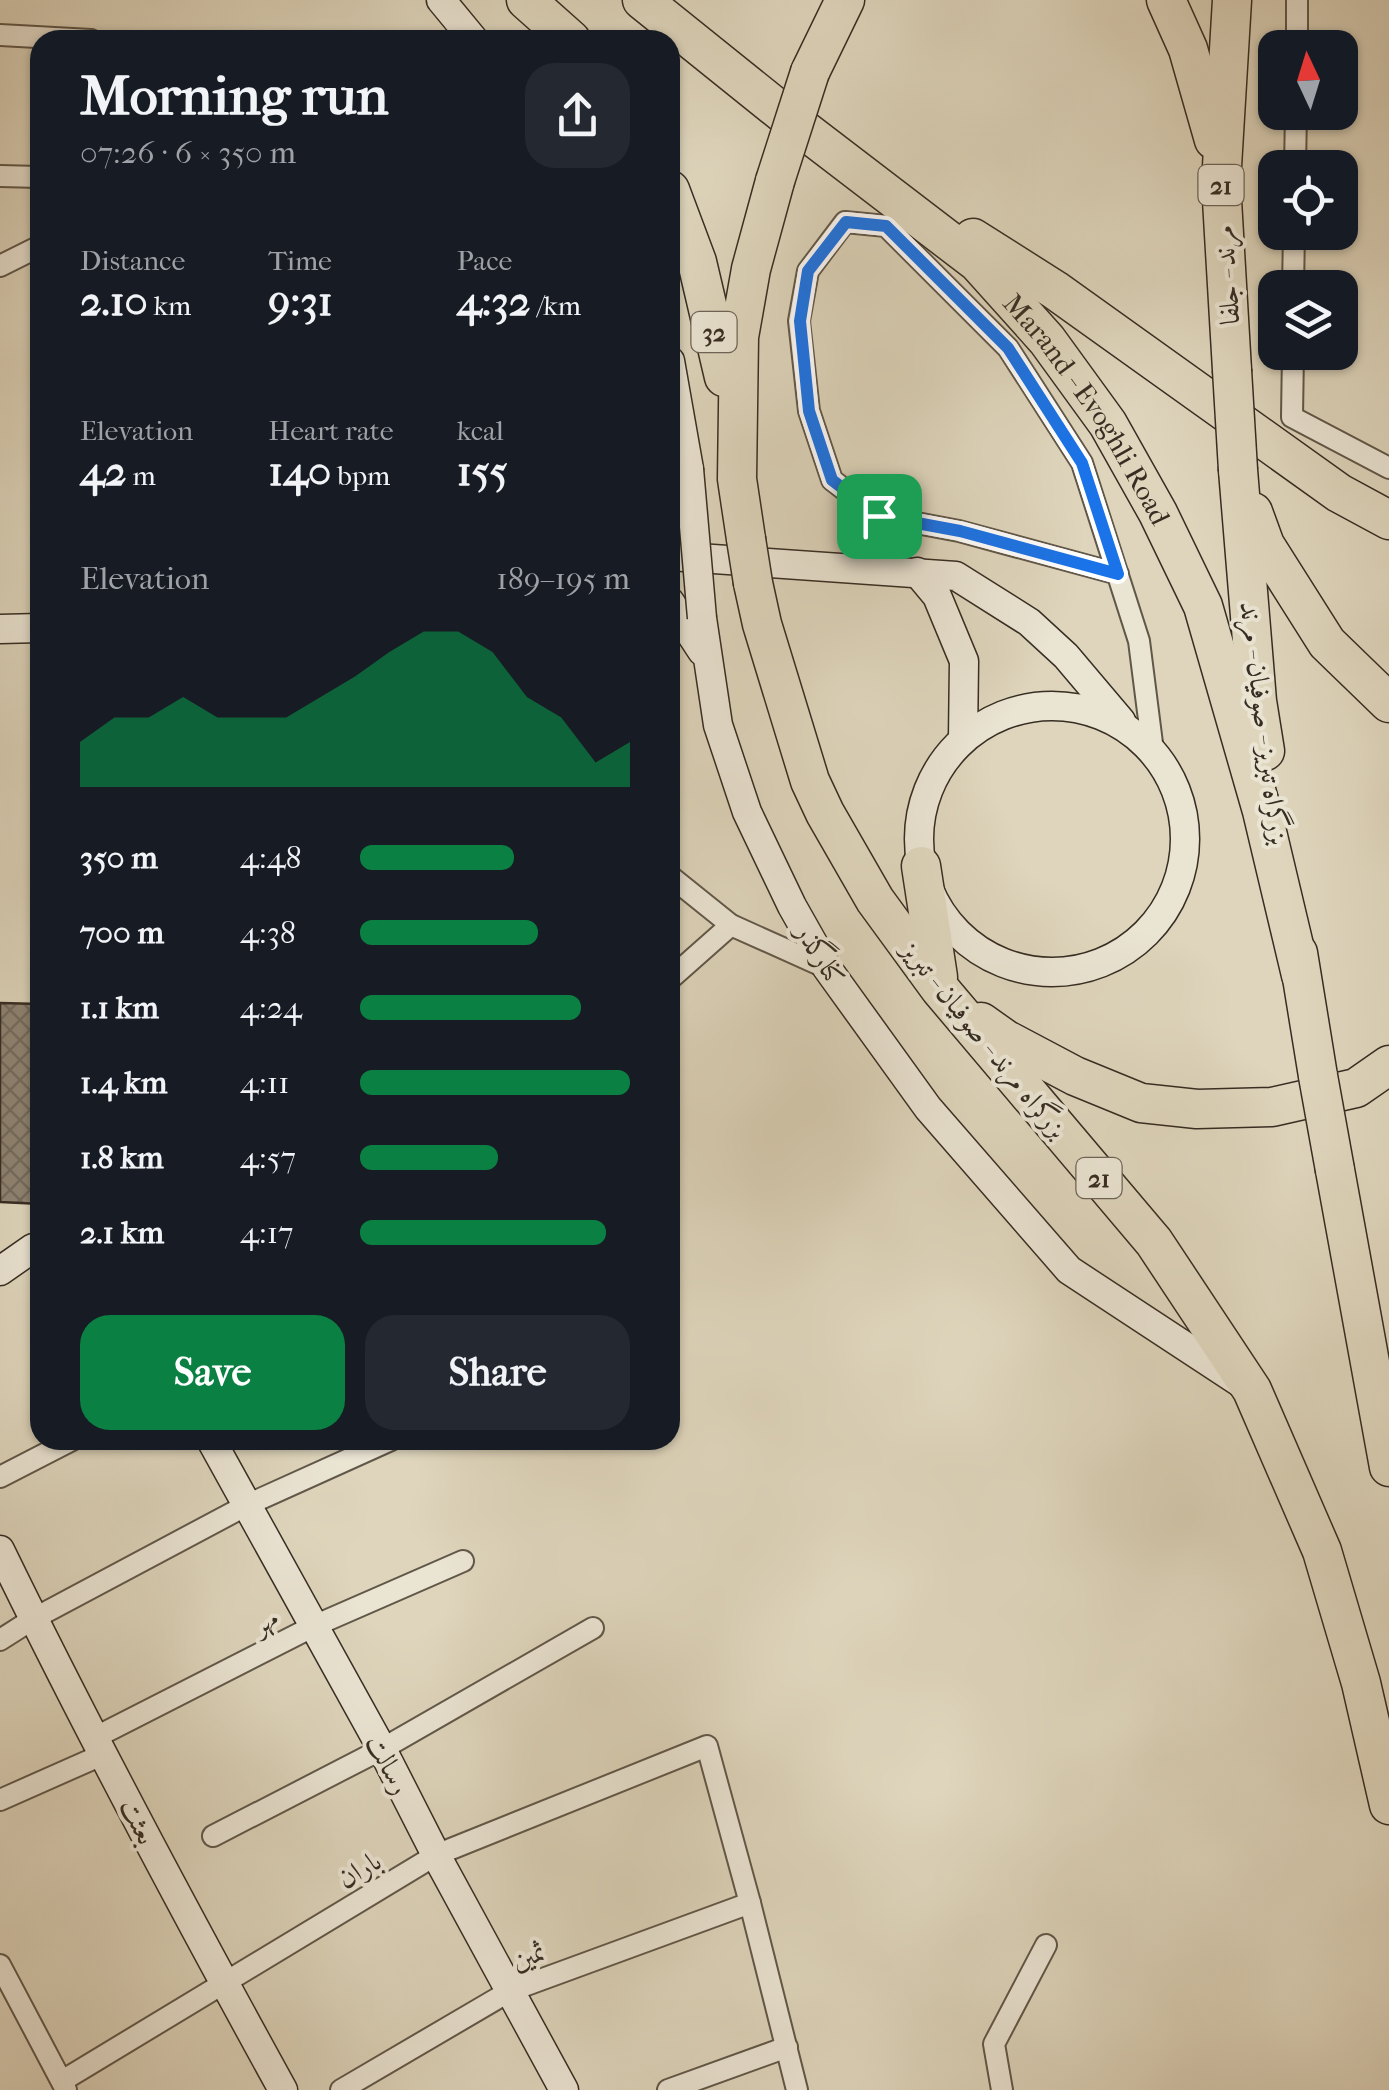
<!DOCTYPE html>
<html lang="en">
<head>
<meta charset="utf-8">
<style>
  body { margin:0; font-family:"IM FELL French Canon",Amiri,serif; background:#242831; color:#f1f3f6; height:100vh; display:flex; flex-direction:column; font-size:38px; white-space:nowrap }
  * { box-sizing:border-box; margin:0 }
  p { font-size:32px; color:#9ea1a6 }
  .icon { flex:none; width:55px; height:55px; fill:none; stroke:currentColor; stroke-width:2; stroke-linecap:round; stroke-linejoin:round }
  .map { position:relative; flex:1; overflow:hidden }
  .panel { position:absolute; left:30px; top:30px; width:650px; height:1420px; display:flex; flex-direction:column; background:#171b24; border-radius:30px; box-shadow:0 2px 8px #0004 }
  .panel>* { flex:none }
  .needle { width:65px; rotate:356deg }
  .fabs { position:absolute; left:1258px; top:30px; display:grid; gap:20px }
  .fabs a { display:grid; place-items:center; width:100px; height:100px; border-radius:20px; background:#171b24; box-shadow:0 2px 8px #0004; font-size:50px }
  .pin { position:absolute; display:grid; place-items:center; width:85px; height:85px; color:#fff; margin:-42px; border-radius:20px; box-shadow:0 5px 15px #0006 }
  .round { display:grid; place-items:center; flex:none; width:105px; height:105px; border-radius:30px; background:#242831 }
  .headline { display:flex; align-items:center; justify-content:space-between; height:170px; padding:0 50px }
  h1 { font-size:55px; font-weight:700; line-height:75px }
  .figures { display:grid; grid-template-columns:repeat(3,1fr); gap:15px; height:170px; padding:10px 50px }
  .figures div { display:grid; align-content:center }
  .figures b { font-size:42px; font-weight:700 }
  .figures small { font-size:28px; font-weight:400 }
  .figures p { font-size:28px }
  .chart { height:280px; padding:20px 50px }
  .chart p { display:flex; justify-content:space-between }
  .chart svg { width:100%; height:180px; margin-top:10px; fill:#0b8043; opacity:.7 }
  .cta { display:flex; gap:20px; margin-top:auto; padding:20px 50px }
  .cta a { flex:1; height:115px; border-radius:30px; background:#0b8043; color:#fff; font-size:40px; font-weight:700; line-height:115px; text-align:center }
  .cta a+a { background:#242831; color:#f1f3f6 }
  ul { padding:0 50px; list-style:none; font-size:32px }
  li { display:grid; grid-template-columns:160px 120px 1fr; align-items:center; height:75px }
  li i { height:25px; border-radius:12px; background:#0b8043 }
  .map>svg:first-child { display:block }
  .building { fill:url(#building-cross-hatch); stroke:#372d23; stroke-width:2.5 }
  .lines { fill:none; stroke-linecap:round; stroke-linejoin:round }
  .street-casing { stroke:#615749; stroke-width:24 }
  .secondary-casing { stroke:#372d23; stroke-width:31 }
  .highway-casing { stroke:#372d23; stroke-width:41 }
  .street { stroke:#eae4d3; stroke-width:20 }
  .secondary { stroke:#eae4d3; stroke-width:28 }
  .highway { stroke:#ded5bc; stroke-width:38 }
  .secondary-bridge-casing { stroke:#372d23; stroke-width:31; stroke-linecap:butt }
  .highway-bridge-casing { stroke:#372d23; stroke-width:41; stroke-linecap:butt }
  .secondary-bridge { stroke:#eae4d3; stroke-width:28 }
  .highway-bridge { stroke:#ded5bc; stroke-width:38 }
  .route-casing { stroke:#fff; stroke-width:20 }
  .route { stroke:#1a73e8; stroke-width:12 }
  .labels { text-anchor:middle; stroke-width:8; stroke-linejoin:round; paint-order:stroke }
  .shield { fill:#eae4d3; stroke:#6d6458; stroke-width:2.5 }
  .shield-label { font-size:25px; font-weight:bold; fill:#372d23 }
  .street-label { font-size:28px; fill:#372d23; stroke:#eae4d3 }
</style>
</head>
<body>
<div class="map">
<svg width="1389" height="2090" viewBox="0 0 1389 2090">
  <defs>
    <pattern id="building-cross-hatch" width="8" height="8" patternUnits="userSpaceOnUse" patternTransform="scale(2.5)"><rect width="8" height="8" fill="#8e8473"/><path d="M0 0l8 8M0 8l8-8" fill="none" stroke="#756c5e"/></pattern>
  </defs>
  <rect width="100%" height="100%" fill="#ded5bc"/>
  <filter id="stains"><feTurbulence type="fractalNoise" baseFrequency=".002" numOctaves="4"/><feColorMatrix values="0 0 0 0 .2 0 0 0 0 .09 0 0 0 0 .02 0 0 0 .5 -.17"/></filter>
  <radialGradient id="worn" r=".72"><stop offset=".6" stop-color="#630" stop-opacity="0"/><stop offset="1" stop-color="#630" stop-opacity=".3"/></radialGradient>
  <path class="building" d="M0 1003 40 1004V1204L0 1202Z"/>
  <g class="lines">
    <g class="street-casing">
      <g id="street">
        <path d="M0 35 91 40"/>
        <path d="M1297 48V0"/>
        <path d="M1295 168 1296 112"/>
        <path d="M0 176 40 177"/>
        <path d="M0 266 40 246"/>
        <path d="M1293 288 1294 232"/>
        <path d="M1293 352 1292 417 1389 468"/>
        <path d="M1118 574 959 531 879 516 832 480 809 411 799 321 808 271 845 222 886 226 1008 348 1082 463 1139 641 1153 751"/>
        <path d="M670 876 731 925 827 968"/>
        <path d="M670 979 731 925"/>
        <path d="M0 1477 72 1440"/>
        <path d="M0 1640 33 1619 247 1505 391 1440"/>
        <path d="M96 1737 314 1626 463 1561"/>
        <path d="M0 1800 104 1754"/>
        <path d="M213 1836 382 1749 593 1628"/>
        <path d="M0 1965 66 2090"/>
        <path d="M62 2081 436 1855 707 1746 750 1903 797 2090"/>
        <path d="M341 2090 510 1991 750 1903"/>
        <path d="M668 2090 787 2047"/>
        <path d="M1002 2090 994 2044 1046 1945"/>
      </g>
    </g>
    <g class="secondary-casing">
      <g id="secondary">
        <path d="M441 0 474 40"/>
        <path d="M670 361 689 469"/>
        <path d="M670 494 678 445"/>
        <path d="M670 556 956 576 1029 622 1066 656 1121 721"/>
        <path d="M917 572 937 596 964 661 963 739"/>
        <path d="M670 602 702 651"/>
        <path d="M702 618 718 725 747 812 792 906 827 968 928 1108 1069 1270 1241 1383"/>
        <path d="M0 629 40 628"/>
        <circle cx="1052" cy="839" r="133"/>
        <path d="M0 1271 33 1248"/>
        <path d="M211 1440 382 1749 436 1855 564 2090"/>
        <path d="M0 1550C89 1733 185 1912 283 2090"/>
      </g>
    </g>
    <g class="highway-casing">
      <g id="highway">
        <path d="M526 0 571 40"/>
        <path id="s1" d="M642 0 795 123 978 263 1047 340 1108 424 1158 513 1203 606 1262 811 1301 975"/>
        <path d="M1166 0 1188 49 1214 140"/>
        <path d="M810 72 845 0"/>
        <path d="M670 190 697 262 724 377"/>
        <path d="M973 238 1055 290 1339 493 1389 520"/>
        <path d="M1232 370 1221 183 1232 0"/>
        <path d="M1238 470 1257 701 1265 751"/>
        <path d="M1253 512 1265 545 1327 643 1389 703"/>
        <path d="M746 539 737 479 739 337 751 269 775 181"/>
        <path d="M753 583 762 624 810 781 825 813 875 900 940 989 1154 1242 1252 1390 1322 1551 1361 1683 1389 1805"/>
        <path d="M921 866 938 977"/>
        <path d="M1298 953 1318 1076"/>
        <path d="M981 1022 1005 1039 1075 1076 1141 1103 1197 1109 1272 1107 1356 1088 1389 1065"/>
        <path d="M1335 1170 1389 1467"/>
      </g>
    </g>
    <use href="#street" class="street"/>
    <use href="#secondary" class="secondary"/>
    <use href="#highway" class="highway"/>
    <g class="secondary-bridge-casing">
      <path id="secondary-bridge" d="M689 469 702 618"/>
    </g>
    <g class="highway-bridge-casing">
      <g id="highway-bridge">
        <path d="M775 181 810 72"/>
        <path d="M1232 370 1238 470"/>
        <path d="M746 539 753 583"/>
        <path d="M1318 1076 1335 1170"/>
      </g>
    </g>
    <use href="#secondary-bridge" class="secondary-bridge"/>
    <use href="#highway-bridge" class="highway-bridge"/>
  </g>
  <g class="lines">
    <g class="route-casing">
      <path id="route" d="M846 222 886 226 1008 348 1082 463 1118 574 960 531 879 516 832 480 809 411 800 321 808 271Z"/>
    </g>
    <use href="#route" class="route"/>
  </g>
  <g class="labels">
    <g class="shield">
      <rect x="1198.5" y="165" width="45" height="40" rx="8"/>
      <rect x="691.5" y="312" width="45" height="40" rx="8"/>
      <rect x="1076.5" y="1158" width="45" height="40" rx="8"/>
    </g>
    <g class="shield-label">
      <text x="1221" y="194">21</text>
      <text x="714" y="341">32</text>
      <text x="1099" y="1187">21</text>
    </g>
    <g class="street-label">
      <text transform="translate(1226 275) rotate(-94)" y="10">مرند - جلفا</text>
      <text dy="10" stroke="none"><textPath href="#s1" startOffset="610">Marand - Evoghli Road</textPath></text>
      <text transform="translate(1265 723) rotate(83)" y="10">بزرگراه تبریز - صوفیان - مرند</text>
      <text transform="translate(821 954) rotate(59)" y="10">کنارگذر</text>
      <text transform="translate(985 1039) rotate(51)" y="10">بزرگراه مرند - صوفیان - تبریز</text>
      <text transform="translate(265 1620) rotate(-27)" y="10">مهر</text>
      <text transform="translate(389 1764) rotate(62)" y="10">رسالت</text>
      <text transform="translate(139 1821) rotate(63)" y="10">بعثت</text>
      <text transform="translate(359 1869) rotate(-31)" y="10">باران</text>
      <text transform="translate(528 1955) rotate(-20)" y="10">ثمین</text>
    </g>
  </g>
  <rect width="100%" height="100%" filter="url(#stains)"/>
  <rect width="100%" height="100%" fill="url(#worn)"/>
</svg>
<div class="fabs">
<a><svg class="needle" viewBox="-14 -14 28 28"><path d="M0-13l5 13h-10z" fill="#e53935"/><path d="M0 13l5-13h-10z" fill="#9ea1a6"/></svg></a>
<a><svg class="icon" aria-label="locate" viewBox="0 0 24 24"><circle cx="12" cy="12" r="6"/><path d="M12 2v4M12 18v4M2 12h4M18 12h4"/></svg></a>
<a><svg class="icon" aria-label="layers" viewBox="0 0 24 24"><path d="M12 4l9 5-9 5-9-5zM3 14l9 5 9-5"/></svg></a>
</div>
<div class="pin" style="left:879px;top:516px;background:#1e9e55"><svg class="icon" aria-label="arrive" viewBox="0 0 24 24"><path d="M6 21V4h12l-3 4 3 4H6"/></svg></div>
<section class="panel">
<div class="headline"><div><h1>Morning run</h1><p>07:26 · 6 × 350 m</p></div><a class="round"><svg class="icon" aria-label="share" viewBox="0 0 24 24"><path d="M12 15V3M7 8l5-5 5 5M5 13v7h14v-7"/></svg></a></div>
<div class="figures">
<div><p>Distance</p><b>2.10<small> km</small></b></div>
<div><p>Time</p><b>9:31</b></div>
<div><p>Pace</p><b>4:32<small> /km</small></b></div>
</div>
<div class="figures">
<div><p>Elevation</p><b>42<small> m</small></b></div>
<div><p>Heart rate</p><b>140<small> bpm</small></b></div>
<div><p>kcal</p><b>155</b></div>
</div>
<div class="chart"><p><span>Elevation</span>189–195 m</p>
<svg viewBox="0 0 160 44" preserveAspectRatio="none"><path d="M0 44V33L10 27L20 27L30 22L40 27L50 27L60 27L70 22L80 17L90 11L100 6L110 6L120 11L130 22L140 27L150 38L160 33V44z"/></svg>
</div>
<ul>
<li><b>350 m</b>4:48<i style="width:57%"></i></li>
<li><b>700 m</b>4:38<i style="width:66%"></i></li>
<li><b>1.1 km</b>4:24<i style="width:82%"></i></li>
<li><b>1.4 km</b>4:11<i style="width:100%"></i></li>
<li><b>1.8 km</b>4:57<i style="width:51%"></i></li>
<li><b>2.1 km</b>4:17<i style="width:91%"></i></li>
</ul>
<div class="cta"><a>Save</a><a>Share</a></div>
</section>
</div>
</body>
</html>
